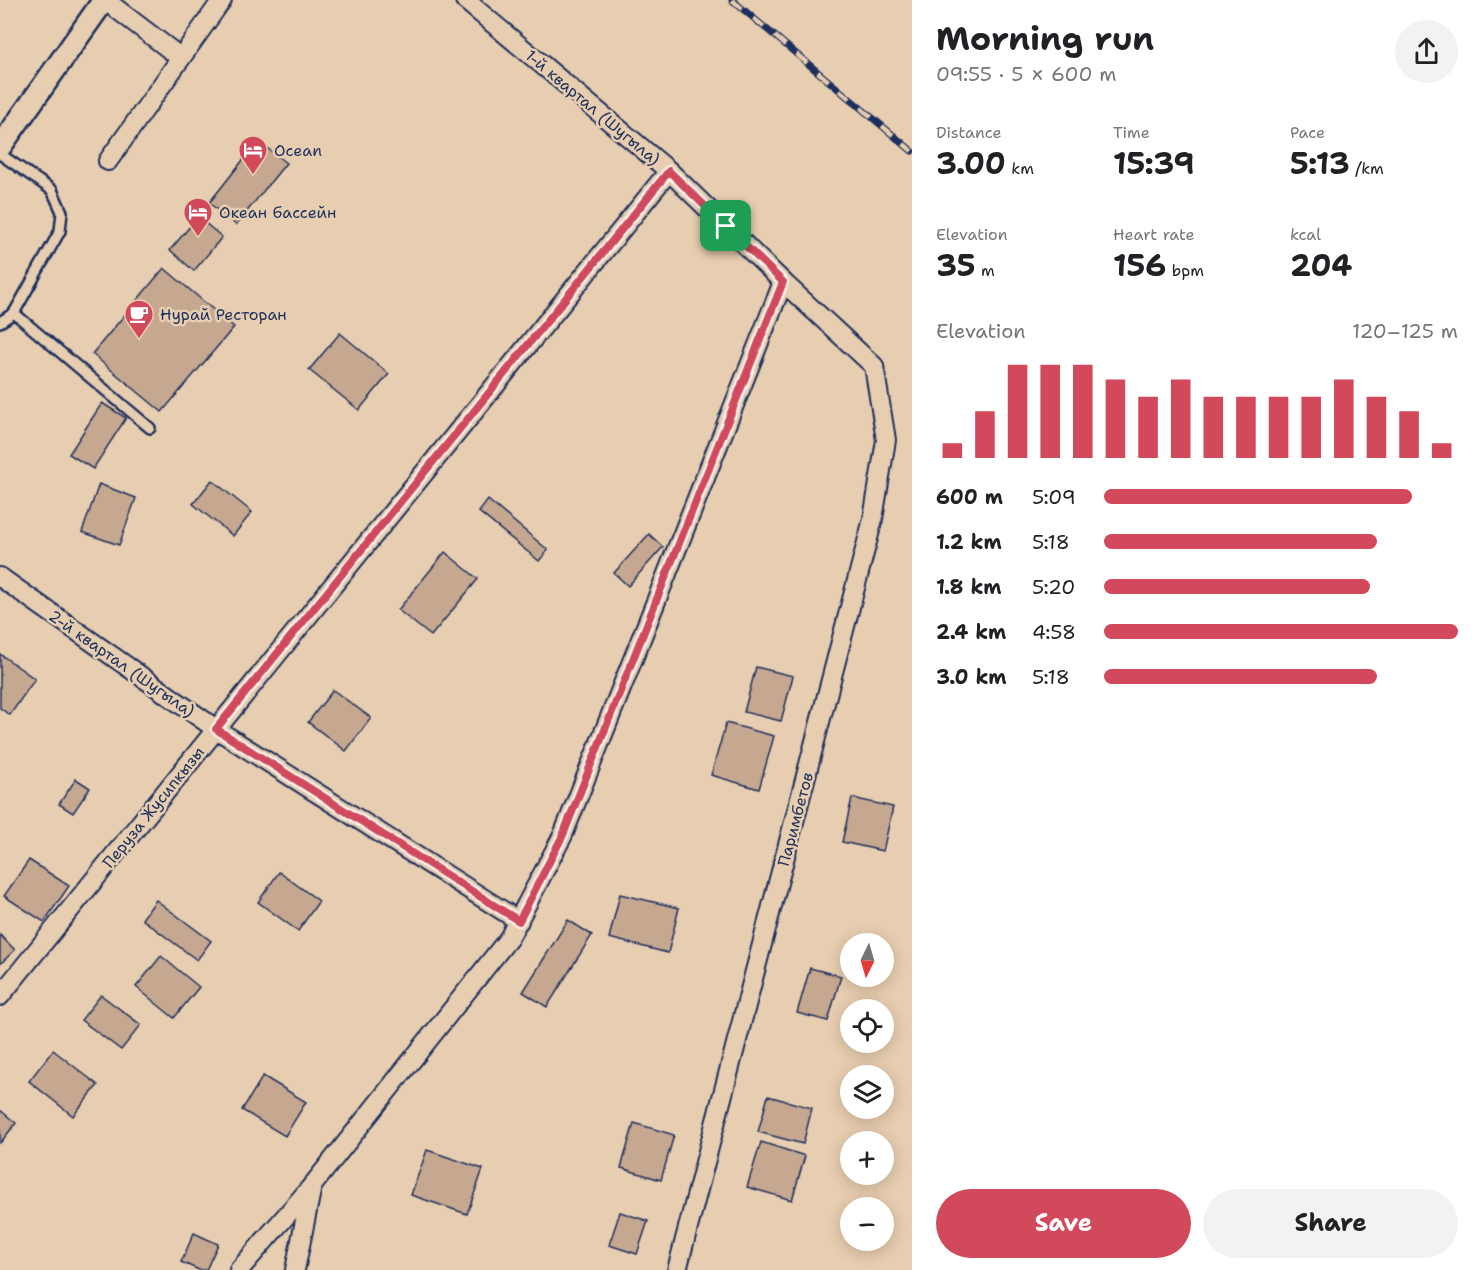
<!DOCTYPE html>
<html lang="en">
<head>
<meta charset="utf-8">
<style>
  body { margin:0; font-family:"Shantell Sans",sans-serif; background:#f2f2f2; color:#202124; height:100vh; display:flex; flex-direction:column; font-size:22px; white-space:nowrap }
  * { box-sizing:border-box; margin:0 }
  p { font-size:20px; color:#757577 }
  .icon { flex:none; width:33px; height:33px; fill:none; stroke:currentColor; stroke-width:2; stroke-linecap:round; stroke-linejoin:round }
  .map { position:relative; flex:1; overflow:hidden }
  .side { display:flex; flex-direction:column; background:#fff; width:570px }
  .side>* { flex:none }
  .needle { width:39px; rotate:185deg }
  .buttons { position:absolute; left:840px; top:933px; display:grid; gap:12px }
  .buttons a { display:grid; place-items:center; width:54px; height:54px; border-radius:50%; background:#fff; box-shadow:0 3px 15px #0003; font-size:30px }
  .pin { position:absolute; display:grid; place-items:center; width:51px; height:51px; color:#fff; margin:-26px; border-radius:12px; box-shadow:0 3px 9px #0006 }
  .round { display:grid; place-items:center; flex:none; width:63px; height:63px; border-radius:32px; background:#f2f2f2 }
  .head { display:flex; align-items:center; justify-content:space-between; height:102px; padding:0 24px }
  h1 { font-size:33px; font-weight:700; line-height:45px }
  .metrics { display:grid; grid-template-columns:repeat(3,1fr); gap:9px; height:102px; padding:6px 24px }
  .metrics div { display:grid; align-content:center }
  .metrics b { font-size:30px; font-weight:700 }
  .metrics small { font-size:16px; font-weight:400 }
  .metrics p { font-size:16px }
  .chart { height:168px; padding:12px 24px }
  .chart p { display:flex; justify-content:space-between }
  .chart svg { width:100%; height:108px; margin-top:6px; stroke:#d1495b; stroke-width:6 }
  .cta { display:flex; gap:12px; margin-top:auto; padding:12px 24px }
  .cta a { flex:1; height:69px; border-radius:36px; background:#d1495b; color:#fff; font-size:24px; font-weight:700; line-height:69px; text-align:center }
  .cta a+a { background:#f2f2f2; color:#202124 }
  ul { padding:0 24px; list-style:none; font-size:20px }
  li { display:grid; grid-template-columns:96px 72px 1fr; align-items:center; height:45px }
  li i { height:15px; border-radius:8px; background:#d1495b }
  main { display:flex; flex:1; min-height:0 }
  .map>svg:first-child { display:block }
  .building { fill:#c6a790; stroke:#1b2f5e; stroke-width:1.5 }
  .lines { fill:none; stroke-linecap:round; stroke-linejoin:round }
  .service-casing { stroke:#1b2f5e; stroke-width:14 }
  .minor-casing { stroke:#1b2f5e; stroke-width:22 }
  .tertiary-casing { stroke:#1b2f5e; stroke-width:26 }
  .service { stroke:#e8ceb0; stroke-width:9 }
  .minor { stroke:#e8ceb0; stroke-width:18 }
  .tertiary { stroke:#e8ceb0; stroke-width:21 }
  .rail-casing { stroke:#1b2f5e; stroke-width:7 }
  .rail { stroke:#e8ceb0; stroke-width:4.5; stroke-dasharray:14; stroke-linecap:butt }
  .route-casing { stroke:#fff; stroke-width:12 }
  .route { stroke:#d1495b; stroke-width:8 }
  .labels { text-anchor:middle; stroke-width:5; stroke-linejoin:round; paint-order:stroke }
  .street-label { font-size:16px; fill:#1b2f5e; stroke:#e8ceb0 }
  .poi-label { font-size:16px; fill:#1b2f5e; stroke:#e8ceb0; text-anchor:start }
</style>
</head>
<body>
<main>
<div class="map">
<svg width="912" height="1270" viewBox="0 0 912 1270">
  <rect width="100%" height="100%" fill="#e8ceb0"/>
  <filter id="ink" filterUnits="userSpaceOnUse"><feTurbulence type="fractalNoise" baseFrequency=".0167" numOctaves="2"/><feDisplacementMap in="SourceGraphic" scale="12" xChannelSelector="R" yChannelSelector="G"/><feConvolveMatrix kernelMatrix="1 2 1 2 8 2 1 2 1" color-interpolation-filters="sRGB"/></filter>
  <g filter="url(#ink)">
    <g class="building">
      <path d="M258 141 286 163 236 225 209 203Z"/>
      <path d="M198 217 222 237 194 271 170 250Z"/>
      <path d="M164 268 234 327 162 412 92 354Z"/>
      <path d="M340 333 389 374 359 410 309 370Z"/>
      <path d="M102 403 126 418 93 469 69 454Z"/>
      <path d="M212 480 252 512 233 536 193 504Z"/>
      <path d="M99 484 136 498 119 545 82 532Z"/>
      <path d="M488 500 548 550 539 561 479 512Z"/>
      <path d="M649 534 663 547 628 586 614 573Z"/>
      <path d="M445 552 478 579 431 636 398 610Z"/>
      <path d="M0 654 35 679 10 715 0 708Z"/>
      <path d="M756 667 793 676 781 721 744 712Z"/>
      <path d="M333 690 371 718 346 751 308 722Z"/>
      <path d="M726 723 774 736 759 789 711 775Z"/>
      <path d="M76 779 90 788 73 813 59 804Z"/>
      <path d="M852 798 893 807 883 851 842 842Z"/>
      <path d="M29 860 69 886 44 922 4 896Z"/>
      <path d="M279 872 319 901 298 931 258 902Z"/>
      <path d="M620 894 679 908 668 953 609 938Z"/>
      <path d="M156 900 211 941 197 960 142 919Z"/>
      <path d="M568 920 592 935 547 1007 523 992Z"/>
      <path d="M0 935 15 950 0 964Z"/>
      <path d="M161 956 199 987 174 1018 136 987Z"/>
      <path d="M810 968 841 976 828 1021 797 1013Z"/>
      <path d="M101 995 141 1025 121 1050 81 1020Z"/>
      <path d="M53 1050 98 1085 73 1116 29 1081Z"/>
      <path d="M263 1076 306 1102 285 1136 242 1110Z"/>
      <path d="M768 1096 812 1108 803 1144 758 1132Z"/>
      <path d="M0 1110 16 1123 0 1143Z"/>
      <path d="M634 1123 674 1135 661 1180 621 1168Z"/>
      <path d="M761 1142 805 1156 792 1200 747 1187Z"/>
      <path d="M427 1150 483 1169 467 1214 411 1195Z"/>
      <path d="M620 1212 648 1221 637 1254 609 1245Z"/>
      <path d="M194 1233 218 1244 206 1270H199L181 1262Z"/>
    </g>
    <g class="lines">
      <g class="service-casing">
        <g id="service">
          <path d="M0 154 52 190 62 212 60 231 14 313 150 428"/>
          <path d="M0 322 14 313"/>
        </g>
      </g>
      <g class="minor-casing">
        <g id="minor">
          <path d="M105 0 181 58"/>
          <path d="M465 0 669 171 783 282 874 366 886 440 873 519 677 1270"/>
          <path d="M108 161 222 0"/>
          <path d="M0 577 216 729 519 921"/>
          <path d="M0 996 669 171"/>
          <path d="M239 1270 312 1186 509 938 563 835 783 282"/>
          <path d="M295 1270 312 1186"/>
        </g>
      </g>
      <g class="tertiary-casing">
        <path id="tertiary" d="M0 147 104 0"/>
      </g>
      <use href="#service" class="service"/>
      <use href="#minor" class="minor"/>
      <use href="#tertiary" class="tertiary"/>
      <g class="rail-casing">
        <path id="rail" d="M732 0 912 151"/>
      </g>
      <use href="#rail" class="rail"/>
    </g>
  </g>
  <g class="lines" filter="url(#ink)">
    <g class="route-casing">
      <path id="route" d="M669 171 783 282 563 835 519 921 216 729Z"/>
    </g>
    <use href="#route" class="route"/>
  </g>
  <defs>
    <g id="hotel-pin" transform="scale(1.5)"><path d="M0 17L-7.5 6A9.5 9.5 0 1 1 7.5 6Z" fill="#d1495b" stroke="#e8ceb0"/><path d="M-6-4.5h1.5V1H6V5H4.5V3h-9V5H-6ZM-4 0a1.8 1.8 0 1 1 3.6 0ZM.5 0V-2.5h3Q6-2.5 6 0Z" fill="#fff"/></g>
    <g id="cafe-pin" transform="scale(1.5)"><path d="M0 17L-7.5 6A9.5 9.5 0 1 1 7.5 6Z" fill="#d1495b" stroke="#e8ceb0"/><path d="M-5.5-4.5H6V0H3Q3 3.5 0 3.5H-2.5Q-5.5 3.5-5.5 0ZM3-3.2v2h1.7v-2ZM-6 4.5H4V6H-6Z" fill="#fff"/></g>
  </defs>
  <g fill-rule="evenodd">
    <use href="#hotel-pin" x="253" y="150"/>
    <use href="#hotel-pin" x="198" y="212"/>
    <use href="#cafe-pin" x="139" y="314"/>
  </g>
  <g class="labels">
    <g class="street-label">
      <text transform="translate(593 107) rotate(40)" y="6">1-й квартал (Шугыла)</text>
      <text transform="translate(122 663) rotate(35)" y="6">2-й квартал (Шугыла)</text>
      <text transform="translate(153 807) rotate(-51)" y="6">Перуза Жусипкызы</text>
      <text transform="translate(795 819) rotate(-75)" y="6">Паримбетов</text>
    </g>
    <g class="poi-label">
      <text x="274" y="156">Ocean</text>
      <text x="219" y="218">Океан бассейн</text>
      <text x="160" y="320">Нурай Ресторан</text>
    </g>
  </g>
</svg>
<div class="buttons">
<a><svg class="needle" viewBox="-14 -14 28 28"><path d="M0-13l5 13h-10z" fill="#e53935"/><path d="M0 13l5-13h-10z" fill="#757577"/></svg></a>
<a><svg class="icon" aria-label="locate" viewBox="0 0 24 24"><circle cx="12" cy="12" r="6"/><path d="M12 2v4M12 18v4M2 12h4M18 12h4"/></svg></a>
<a><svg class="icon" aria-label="layers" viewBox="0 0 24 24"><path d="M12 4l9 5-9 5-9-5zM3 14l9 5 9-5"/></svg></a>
<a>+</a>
<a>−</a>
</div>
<div class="pin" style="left:726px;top:226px;background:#1e9e55"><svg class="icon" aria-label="arrive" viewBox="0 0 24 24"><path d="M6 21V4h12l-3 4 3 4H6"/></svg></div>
</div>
<section class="side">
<div class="head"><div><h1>Morning run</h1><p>09:55 · 5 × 600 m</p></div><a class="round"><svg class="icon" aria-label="share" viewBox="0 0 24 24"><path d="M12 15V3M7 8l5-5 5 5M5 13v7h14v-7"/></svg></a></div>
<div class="metrics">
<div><p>Distance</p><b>3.00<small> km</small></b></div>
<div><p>Time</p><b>15:39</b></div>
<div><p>Pace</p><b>5:13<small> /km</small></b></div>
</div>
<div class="metrics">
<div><p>Elevation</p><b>35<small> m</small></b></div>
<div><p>Heart rate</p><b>156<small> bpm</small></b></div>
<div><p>kcal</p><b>204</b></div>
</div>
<div class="chart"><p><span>Elevation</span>120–125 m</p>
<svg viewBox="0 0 160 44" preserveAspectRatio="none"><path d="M5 44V38M15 44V25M25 44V6M35 44V6M45 44V6M55 44V12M65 44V19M75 44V12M85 44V19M95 44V19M105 44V19M115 44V19M125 44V12M135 44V19M145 44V25M155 44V38"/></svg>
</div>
<ul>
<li><b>600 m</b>5:09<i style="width:87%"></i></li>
<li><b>1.2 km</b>5:18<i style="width:77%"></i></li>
<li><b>1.8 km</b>5:20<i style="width:75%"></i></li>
<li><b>2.4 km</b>4:58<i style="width:100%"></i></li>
<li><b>3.0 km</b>5:18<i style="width:77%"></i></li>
</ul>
<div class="cta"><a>Save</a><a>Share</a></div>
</section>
</main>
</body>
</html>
